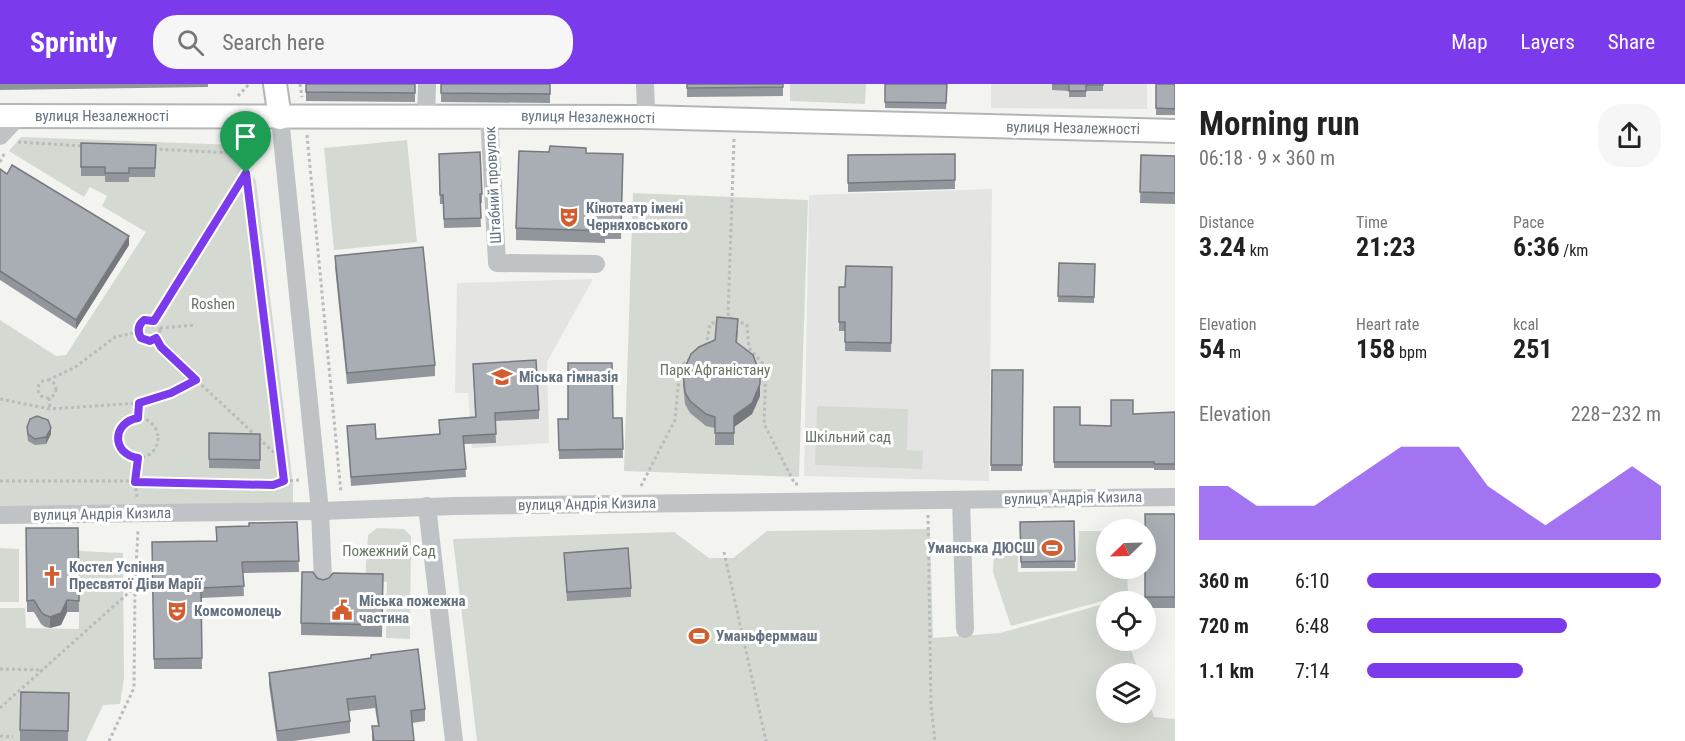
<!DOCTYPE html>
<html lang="en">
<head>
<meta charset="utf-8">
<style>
  body { margin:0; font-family:"Roboto Condensed",sans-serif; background:#f6f6f6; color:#222; height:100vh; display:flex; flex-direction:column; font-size:22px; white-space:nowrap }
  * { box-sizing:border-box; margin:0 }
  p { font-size:20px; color:#767676 }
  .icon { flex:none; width:33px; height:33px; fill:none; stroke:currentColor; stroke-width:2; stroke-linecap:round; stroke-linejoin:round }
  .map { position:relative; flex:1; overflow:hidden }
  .details { display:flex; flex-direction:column; background:#fff; width:510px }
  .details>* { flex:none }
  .needle { width:39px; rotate:247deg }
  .buttons { position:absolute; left:1096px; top:435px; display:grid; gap:12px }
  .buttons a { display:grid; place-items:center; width:60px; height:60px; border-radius:50%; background:#fff; box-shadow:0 6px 24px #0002; font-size:30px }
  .pin { position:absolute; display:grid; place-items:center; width:51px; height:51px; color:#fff; margin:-62px -26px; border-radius:50% 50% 50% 0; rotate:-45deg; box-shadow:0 0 6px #0007 }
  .pin .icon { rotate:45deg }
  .round { display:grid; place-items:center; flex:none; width:63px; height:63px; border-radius:24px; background:#f6f6f6 }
  .overview { display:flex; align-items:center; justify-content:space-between; height:102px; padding:0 24px }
  h1 { font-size:33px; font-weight:700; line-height:45px }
  .figures { display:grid; grid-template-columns:repeat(3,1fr); gap:9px; height:102px; padding:6px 24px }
  .figures div { display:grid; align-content:center }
  .figures b { font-size:26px; font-weight:700 }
  .figures small { font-size:16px; font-weight:400 }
  .figures p { font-size:16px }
  .chart { height:168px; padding:12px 24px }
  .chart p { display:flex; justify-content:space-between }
  .chart svg { width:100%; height:108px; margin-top:6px; fill:#7c3aed; opacity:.7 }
  ul { padding:0 24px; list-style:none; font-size:20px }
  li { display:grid; grid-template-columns:96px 72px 1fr; align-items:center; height:45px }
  li i { height:15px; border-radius:8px; background:#7c3aed }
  header { display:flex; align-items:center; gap:36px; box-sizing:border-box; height:84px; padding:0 30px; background:#7c3aed; color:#fff }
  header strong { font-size:28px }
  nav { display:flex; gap:33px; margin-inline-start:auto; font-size:21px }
  .search { width:420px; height:54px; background:#f6f6f6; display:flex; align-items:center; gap:15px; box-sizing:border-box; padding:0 21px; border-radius:24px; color:#767676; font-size:22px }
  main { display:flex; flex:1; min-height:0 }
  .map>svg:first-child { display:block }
  .built { fill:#e4e5e3 }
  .green { fill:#d4dad1 }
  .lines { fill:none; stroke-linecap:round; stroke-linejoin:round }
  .major-casing { stroke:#b3b6b9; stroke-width:26 }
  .path { stroke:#b9bbbd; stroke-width:3; stroke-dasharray:3 3; stroke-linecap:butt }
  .minor { stroke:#bfc3c6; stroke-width:18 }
  .major { stroke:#fff; stroke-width:22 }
  .wall { fill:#90969b }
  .shaded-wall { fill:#767a7e }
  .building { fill:#a8aeb4; stroke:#767a7e; stroke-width:1.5 }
  .route-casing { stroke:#fff; stroke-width:12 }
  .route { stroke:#7c3aed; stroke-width:8 }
  .labels { text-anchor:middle; stroke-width:6; stroke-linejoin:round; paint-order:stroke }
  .street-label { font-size:15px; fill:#65727f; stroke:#fff }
  .poi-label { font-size:15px; font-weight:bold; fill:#65727f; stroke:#fff; text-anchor:start }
  .park-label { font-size:15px; fill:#667663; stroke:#fff }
</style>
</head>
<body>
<header>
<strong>Sprintly</strong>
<div class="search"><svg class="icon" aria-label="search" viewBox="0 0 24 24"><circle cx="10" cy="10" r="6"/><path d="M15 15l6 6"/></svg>Search here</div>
<nav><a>Map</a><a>Layers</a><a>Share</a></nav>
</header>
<main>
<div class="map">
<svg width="1175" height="657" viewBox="0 0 1175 657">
  <rect width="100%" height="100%" fill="#f3f4f0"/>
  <g class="built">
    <path d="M991 0H1147V25L991 24Z"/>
    <path d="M992 105 989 397 804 392 809 111Z"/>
    <path d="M593 195 547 278 549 359 472 364 468 309H455L457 199Z"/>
  </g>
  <g class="green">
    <path d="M790 0H866L865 20 790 17Z"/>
    <path d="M21 53 236 61 256 97 293 401V420L0 426V236L56 272 66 271 146 148 102 122 107 112 90 103 84 113 9 67Z"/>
    <path d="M407 56 417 158 334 166 324 64Z"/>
    <path d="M633 109 808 116 799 393 624 387Z"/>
    <path d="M817 322 908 325 907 366 923 367 922 385 815 381Z"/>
    <path d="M377 444 404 445 411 452 410 555 386 554 387 498 365 497 368 451Z"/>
    <path d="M930 445 933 554 1000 549 1107 519V556L1128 557 1139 589 1107 590V628H1146V609L1154 633 1175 635V657H477L453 455 674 448 709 474H733L767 447Z"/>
    <path d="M1079 447H1107V484L1127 485 1128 510 1011 542 993 488 994 466 1018 467V488L1077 487Z"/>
    <path d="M0 464 19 465V518H0Z"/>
    <path d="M79 467 123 469 124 594 120 620 103 621 86 657H0V524H25L26 544 79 545Z"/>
  </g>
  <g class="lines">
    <g class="major-casing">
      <g id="major">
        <path d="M275 0 280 34"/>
        <path d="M0 32 643 33 1175 47"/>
      </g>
    </g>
    <g class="path">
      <path d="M300 0 302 13"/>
      <path d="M238 12 249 0"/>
      <path d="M307 51 341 409"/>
      <path d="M734 55 728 233 747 241 749 264 766 283 764 340 795 400H798"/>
      <path d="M18 58 83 62"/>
      <path d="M0 78 5 68"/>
      <circle cx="149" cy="246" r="11"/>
      <path d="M154 237 245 90"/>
      <path d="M160 244 195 241"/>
      <path d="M156 254 161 263 281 375"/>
      <path d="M706 262 710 240 719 237"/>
      <circle cx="47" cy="305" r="9"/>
      <path d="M48 296 74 284 115 253 138 248"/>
      <path d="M49 314 50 325"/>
      <path d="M0 315 50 325 139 319 171 309 196 295"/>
      <path d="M138 334 139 319"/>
      <circle cx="138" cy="354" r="20"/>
      <path d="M0 397H135L273 401 284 397 246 89 234 69 153 65"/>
      <path d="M284 397 301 396"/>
      <path d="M641 402 675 336 680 282 691 274"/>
      <path d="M137 413 135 397 138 374"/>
      <path d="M928 431 931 622 935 657"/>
      <path d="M724 468 766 657"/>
      <path d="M0 585 43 586"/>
      <path d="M0 624 135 503 138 446"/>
      <path d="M0 652 13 653"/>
      <path d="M109 657 134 604 135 503"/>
    </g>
    <g class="minor">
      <path d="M489 32 497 179 596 180"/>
      <path d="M426 33 427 0"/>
      <path d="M643 33 646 26 645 0"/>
      <path d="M280 34 320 427 323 496"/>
      <path d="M0 52 19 32"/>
      <path d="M961 416 965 545"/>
      <path d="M427 422 454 657"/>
      <path d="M0 431 320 427 454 422 1175 413"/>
    </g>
    <use href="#major" class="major"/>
  </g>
  <g class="wall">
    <path d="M0 0H208V3L0 6Z"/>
    <path d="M306 0H415V18L306 17Z"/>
    <path d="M441 0H550V19L441 18Z"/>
    <path d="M687 0H783V12L687 13Z"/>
    <path d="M885 0H947L946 25 885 24Z"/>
    <path d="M1052 0H1103V7H1086V13H1069V7L1052 6Z"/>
    <rect x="1156" y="0" width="19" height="31"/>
    <path d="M81 59 156 61 155 93H129V98H105V92H81Z"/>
    <path d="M586 69 623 82 621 155H605V159L516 156V144Z"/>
    <path d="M439 70 482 110V119H480L481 143 444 144 443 120H440Z"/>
    <path d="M955 70V105L848 108V71Z"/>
    <path d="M1141 71 1175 72V120L1140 119Z"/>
    <path d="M0 85 129 161 76 245 0 196Z"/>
    <path d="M335 172 435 281V292L347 300 335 183Z"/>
    <path d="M1059 179 1095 180 1094 219 1058 218Z"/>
    <path d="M892 183 891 268 845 267V247H839V238L845 203Z"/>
    <path d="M738 246 737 259 760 312 752 330 734 343V361H715V344L706 342 690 329 685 320 683 300V288Z"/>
    <path d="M473 280 539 326V335L495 337 496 359 464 360 466 393 351 402 347 342 376 355 439 350V336L475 333Z"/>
    <path d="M992 286H1023L1022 387H991Z"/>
    <path d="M1054 323 1080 341 1111 342 1133 330 1175 328V386H1154V384H1054Z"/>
    <path d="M622 334 623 374 559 375 558 335Z"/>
    <path d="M27 343 51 350 46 360 35 361 28 357 27 349Z"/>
    <path d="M209 349 260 350V385L209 384Z"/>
    <path d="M1175 430V524H1146V518H1145V484Z"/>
    <path d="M1074 437 1075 484H1021L1020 438Z"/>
    <path d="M297 438 299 488 243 489 244 512 201 514 202 585H154L152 458 216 457V443L249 442Z"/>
    <path d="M26 444H78L79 528H67L61 541 50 544 45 543 41 540 34 528H27Z"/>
    <path d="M564 469 631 504V513L567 517Z"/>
    <path d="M383 490 382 553 301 551V539L317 494 323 496Z"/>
    <path d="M371 574 425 625V637L412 639 414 657H372V642H378L375 624 349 627 350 637V649L293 657H277L269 601V589Z"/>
    <path d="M69 609 68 657H20V646Z"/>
  </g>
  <g class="shaded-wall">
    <path d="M129 152V161L76 245V236Z"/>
    <path d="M760 290V312L752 330 734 343V332Z"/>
    <path d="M51 344V350L46 360V353Z"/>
    <path d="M67 516V528L61 541 50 544V533Z"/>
  </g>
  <g class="building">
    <path d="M306 0H415V9L306 8Z"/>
    <path d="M441 0H550V10L441 9Z"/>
    <path d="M687 0H783V3L687 4Z"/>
    <path d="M885 0H947L946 19 885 18Z"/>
    <path d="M1052 0H1103V1H1086V7H1069V0Z"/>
    <path d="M1156 0H1175V25L1156 24Z"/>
    <path d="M81 59 156 61 155 84H129V89H105V83H81Z"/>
    <path d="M550 62 586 64V69L623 70 621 143H605V147L516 144 519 67 549 68Z"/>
    <path d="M480 68 482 110H480L481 134 444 135 443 111H440L439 70Z"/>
    <path d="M955 70V96L848 99V71Z"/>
    <path d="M1141 71 1175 72V109L1140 108Z"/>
    <path d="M12 81 129 152 76 236 0 187V85L7 90Z"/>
    <path d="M423 163 435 281 347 289 335 172Z"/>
    <path d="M1059 179 1095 180 1094 213 1058 212Z"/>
    <path d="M846 182 892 183 891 259 845 258V238H839V203H845Z"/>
    <path d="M717 233 738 235 736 258 753 271 760 290V300L752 319 734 332V349H715V333L706 330 690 317 685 308 683 288 691 270 699 263 715 256Z"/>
    <path d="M536 276 539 326 495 329 496 350 463 352 466 385 351 393 347 342 375 340 376 355 440 350 439 336 476 333 473 280Z"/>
    <path d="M568 279H612L613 334H622L623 365 559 366 558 335H568Z"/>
    <path d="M992 286H1023L1022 381H991Z"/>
    <path d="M1111 316H1133V330L1175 328V380H1154V378H1054V323H1080V341L1111 342Z"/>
    <path d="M37 332 48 336 51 344 46 353 35 355 28 350 27 343 30 335Z"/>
    <path d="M209 349 260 350V376L209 375Z"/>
    <path d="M1145 430H1175V513H1145V484H1146Z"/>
    <path d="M1074 437 1075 477 1021 478 1020 438Z"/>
    <path d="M297 438 299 477 242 478 244 502 201 504 202 574 154 575 152 458 217 457 216 443 249 442V439Z"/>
    <path d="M26 444H78L79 517 67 516 61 529 50 533 45 531 41 528 34 516 27 517Z"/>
    <path d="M628 464 631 504 567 508 564 469Z"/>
    <path d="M302 488H313L317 494 323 496 329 494 333 489 383 490 382 541 301 539Z"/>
    <path d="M418 565 425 625 411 627 414 657H374L372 642H379L375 612 347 615 350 637 277 647 269 589 371 574V571Z"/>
    <path d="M21 608 69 609 68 647 20 646Z"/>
  </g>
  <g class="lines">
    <g class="route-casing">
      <path id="route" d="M246 89 284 397 273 401 135 398 138 374C111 370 112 338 138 334L139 319 171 309 196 296 161 263 156 254 150 257 141 254C137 247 138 241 144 236L154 237Z"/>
    </g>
    <use href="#route" class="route"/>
  </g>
  <defs>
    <g id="theatre-bare" transform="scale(1.62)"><path d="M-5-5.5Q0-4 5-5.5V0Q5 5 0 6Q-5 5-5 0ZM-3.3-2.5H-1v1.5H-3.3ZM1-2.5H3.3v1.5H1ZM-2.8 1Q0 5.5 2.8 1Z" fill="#d45d30" stroke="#fff" stroke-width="2.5" paint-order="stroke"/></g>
    <g id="school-bare" transform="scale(1.62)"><path d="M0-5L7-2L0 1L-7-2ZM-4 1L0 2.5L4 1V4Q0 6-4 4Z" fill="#d45d30" stroke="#fff" stroke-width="2.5" paint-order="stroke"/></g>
    <g id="stadium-bare" transform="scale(1.62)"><path d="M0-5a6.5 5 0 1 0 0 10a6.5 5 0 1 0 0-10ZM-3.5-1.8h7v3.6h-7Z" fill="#d45d30" stroke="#fff" stroke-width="2.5" paint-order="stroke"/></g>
    <g id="church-bare" transform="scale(1.62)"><path d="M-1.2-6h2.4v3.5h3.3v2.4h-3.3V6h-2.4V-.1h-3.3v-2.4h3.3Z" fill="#d45d30" stroke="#fff" stroke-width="2.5" paint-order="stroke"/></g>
    <g id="civic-bare" transform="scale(1.62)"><path d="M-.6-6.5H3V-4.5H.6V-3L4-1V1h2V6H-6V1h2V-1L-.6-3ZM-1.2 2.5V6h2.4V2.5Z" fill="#d45d30" stroke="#fff" stroke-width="2.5" paint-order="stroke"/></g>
  </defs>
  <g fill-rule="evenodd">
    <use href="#theatre-bare" x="569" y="133"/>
    <use href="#school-bare" x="502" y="293"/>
    <use href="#stadium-bare" x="1052" y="464"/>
    <use href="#church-bare" x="52" y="492"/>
    <use href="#civic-bare" x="342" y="526"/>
    <use href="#theatre-bare" x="177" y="527"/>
    <use href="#stadium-bare" x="699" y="552"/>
  </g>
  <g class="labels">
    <g class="street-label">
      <text x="102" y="37">вулиця Незалежності</text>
      <text transform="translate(588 33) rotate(1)" y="5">вулиця Незалежності</text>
      <text transform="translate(1073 44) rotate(1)" y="5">вулиця Незалежності</text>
      <text transform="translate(493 101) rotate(-93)" y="5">Штабний провулок</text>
      <text transform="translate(1073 414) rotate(-1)" y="5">вулиця Андрія Кизила</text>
      <text transform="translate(587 420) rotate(-1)" y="5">вулиця Андрія Кизила</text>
      <text transform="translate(102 430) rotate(-1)" y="5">вулиця Андрія Кизила</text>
    </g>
    <g class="poi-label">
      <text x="586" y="129">Кінотеатр імені<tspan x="586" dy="17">Черняховського</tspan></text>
      <text x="519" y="298">Міська гімназія</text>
      <text x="1035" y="469" text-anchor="end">Уманська ДЮСШ</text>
      <text x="69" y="488">Костел Успіння<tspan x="69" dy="17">Пресвятої Діви Марії</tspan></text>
      <text x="359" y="522">Міська пожежна<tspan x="359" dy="17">частина</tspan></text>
      <text x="194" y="532">Комсомолець</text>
      <text x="716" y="557">Уманьферммаш</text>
    </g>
    <g class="park-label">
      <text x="213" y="225">Roshen</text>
      <text x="715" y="291">Парк Афганістану</text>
      <text x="848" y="358">Шкільний сад</text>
      <text x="389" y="472">Пожежний Сад</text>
    </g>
  </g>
</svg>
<div class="buttons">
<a><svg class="needle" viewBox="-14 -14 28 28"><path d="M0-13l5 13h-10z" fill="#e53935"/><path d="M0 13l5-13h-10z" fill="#767676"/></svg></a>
<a><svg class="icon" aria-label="locate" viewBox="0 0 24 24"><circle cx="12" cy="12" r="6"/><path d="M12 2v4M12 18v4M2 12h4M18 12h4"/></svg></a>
<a><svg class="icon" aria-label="layers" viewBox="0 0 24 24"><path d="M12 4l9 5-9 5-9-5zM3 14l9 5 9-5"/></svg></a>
</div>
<div class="pin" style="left:246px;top:89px;background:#1e9e55"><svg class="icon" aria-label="arrive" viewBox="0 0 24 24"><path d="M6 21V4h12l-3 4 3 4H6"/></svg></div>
</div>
<section class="details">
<div class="overview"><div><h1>Morning run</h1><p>06:18 · 9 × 360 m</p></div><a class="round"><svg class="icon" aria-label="share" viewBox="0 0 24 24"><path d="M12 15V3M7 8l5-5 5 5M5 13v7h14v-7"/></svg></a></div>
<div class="figures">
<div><p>Distance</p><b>3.24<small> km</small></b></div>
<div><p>Time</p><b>21:23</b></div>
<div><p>Pace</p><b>6:36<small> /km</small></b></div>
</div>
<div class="figures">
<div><p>Elevation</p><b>54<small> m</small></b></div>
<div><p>Heart rate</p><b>158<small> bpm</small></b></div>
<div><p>kcal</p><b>251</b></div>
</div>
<div class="chart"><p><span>Elevation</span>228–232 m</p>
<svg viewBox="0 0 160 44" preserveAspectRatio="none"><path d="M0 44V22L10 22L20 30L30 30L40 30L50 22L60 14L70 6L80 6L90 6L100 22L110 30L120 38L130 30L140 22L150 14L160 22V44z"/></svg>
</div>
<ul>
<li><b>360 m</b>6:10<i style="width:100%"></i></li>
<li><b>720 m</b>6:48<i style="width:68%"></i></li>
<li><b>1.1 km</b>7:14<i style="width:53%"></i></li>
</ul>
</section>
</main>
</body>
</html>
